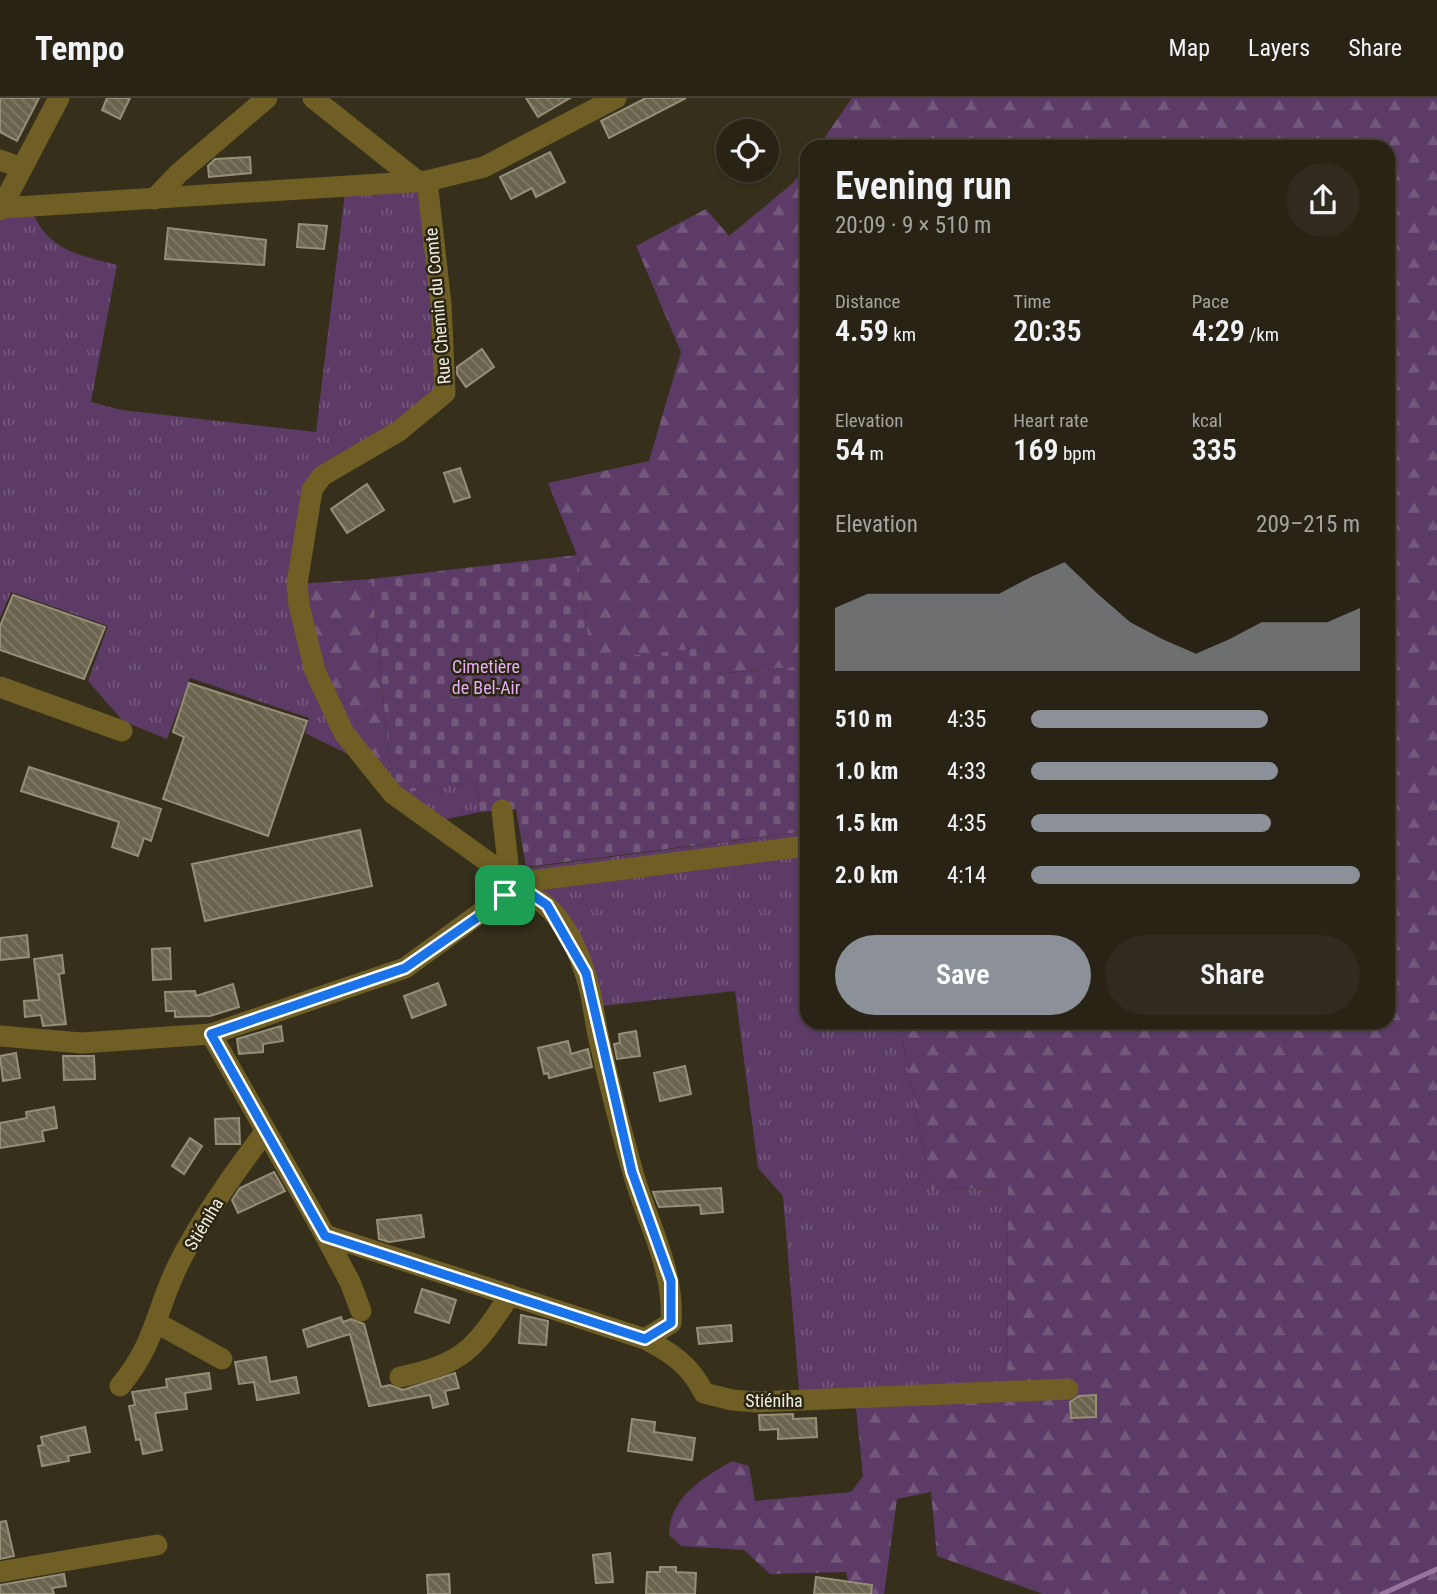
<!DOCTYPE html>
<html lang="en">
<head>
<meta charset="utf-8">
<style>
  body { margin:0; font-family:"Roboto Condensed",sans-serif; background:#302b1e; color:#f1f3f6; height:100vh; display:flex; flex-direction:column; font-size:26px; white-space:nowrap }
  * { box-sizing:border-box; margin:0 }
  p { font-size:23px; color:#a5a4a0 }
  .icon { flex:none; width:38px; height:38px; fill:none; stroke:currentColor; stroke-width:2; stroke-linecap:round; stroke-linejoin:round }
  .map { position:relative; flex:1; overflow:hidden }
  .panel { position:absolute; left:800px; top:42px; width:595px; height:889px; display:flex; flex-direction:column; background:#282315; border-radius:21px; box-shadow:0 2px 5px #0004,0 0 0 2px #444034 }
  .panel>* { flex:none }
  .controls { position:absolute; left:716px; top:21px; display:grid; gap:14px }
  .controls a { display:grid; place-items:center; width:63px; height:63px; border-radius:50%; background:#282315; box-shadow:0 2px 5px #0004,0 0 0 2px #444034; font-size:35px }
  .pin { position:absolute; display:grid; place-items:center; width:60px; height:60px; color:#fff; margin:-30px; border-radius:14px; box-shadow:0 4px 10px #0006 }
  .round { display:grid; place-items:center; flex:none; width:74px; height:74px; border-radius:37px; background:#302b1e }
  .summary { display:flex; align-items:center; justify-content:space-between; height:119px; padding:0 35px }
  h1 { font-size:38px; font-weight:600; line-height:52px }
  .stats { display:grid; grid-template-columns:repeat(3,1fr); gap:10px; height:119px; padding:7px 35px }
  .stats div { display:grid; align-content:center }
  .stats b { font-size:30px; font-weight:600 }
  .stats small { font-size:19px; font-weight:400 }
  .stats p { font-size:19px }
  .chart { height:196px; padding:14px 35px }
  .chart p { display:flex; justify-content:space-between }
  .chart svg { width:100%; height:126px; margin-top:7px; fill:#8c9099; opacity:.7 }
  .button { display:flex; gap:14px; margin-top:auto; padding:14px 35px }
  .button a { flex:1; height:80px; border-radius:42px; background:#8c9099; color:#fff; font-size:28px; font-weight:600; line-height:80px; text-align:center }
  .button a+a { background:#302b1e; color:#f1f3f6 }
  ul { padding:0 35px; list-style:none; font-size:23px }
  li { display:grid; grid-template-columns:112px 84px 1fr; align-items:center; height:52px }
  li i { height:18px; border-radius:9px; background:#8c9099 }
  header { display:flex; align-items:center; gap:42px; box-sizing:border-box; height:98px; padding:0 35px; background:#282315; border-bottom:2px solid #444034 }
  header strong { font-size:33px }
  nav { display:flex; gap:38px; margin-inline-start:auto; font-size:24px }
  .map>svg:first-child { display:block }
  .grass { fill:url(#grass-tufts) }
  .forest { fill:url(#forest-firs) }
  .cemetery { fill:url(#cemetery-stones) }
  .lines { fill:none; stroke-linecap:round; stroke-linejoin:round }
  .stream { stroke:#99749f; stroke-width:5 }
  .building { fill:url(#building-back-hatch); stroke:#968f78; stroke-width:2 }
  .minor { stroke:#6f5f24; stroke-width:21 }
  .route-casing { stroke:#fff; stroke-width:14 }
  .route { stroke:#1a73e8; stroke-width:9 }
  .labels { text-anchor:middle; stroke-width:5; stroke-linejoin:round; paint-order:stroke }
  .street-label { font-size:18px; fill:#efece0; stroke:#2b2612 }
  .park-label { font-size:18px; fill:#e7aef8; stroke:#2b2612 }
</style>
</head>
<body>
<header>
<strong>Tempo</strong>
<nav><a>Map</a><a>Layers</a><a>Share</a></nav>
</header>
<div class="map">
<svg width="1437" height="1496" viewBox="0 0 1437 1496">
  <defs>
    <pattern id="grass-tufts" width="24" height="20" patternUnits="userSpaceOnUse" patternTransform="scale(1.75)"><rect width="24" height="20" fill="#5c3b66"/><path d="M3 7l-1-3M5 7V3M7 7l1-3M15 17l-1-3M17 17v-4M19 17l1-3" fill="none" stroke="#74587c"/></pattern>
    <pattern id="forest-firs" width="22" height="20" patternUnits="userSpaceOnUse" patternTransform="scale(1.75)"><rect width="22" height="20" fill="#5c3b66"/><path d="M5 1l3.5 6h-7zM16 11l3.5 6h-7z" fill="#74587c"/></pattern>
    <pattern id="cemetery-stones" width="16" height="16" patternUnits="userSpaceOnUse" patternTransform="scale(1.75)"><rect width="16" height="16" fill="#5c3b66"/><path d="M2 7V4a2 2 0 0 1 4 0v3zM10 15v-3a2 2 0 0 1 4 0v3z" fill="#74587c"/></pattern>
    <pattern id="building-back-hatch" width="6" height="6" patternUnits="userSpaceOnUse" patternTransform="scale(1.75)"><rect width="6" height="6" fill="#6a644e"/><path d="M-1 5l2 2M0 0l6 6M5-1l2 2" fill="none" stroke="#807a67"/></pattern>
  </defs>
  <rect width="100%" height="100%" fill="#352f1c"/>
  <g class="grass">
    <path d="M416 82 445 295 322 378 300 472 372 668 305 635 309 620 190 580 167 641 123 623 88 583 108 528 11 494 0 520V112L31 109C45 152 78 157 117 167L91 304 121 312 316 334 346 86Z"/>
    <path d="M476 684 480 714 432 724 393 696Z"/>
    <path d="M807 733V748L526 782V770Z"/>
    <path d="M807 756V924H899L931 1091 1008 1090 1007 1296 800 1303 783 1098 758 1070 735 893 593 909 592 898 532 789Z"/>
  </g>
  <g class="forest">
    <path d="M852 0H1437V1496H1043L937 1458 931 1394 897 1401 884 1496H851L846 1474 770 1476 744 1452 681 1448 669 1437C670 1398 702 1381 732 1363L749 1368 755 1403 851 1394 863 1378 855 1301 1007 1295 1008 1090 931 1091 899 924H1388V49H818Z"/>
    <path d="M807 66V568L713 576 710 549 591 563 577 457 548 385 649 363 681 254 636 148 706 111 729 138 793 85Z"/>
    <path d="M371 481 393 696 344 635 297 486Z"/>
  </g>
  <path class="cemetery" d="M577 457 591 562 710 549 714 576 807 568V733L526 769 516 711 480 714 476 684 393 696 371 481Z"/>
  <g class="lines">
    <path class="stream" d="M1382 1496 1437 1471"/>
  </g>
  <g class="building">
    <path d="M0 0H39L17 43 0 34Z"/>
    <path d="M107 0H130L120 21 102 12Z"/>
    <path d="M526 0H570L538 19Z"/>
    <path d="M646 0H686L609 40 601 23Z"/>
    <path d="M550 54 565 84 536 99 532 90 511 101 500 79Z"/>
    <path d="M250 59 251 75 209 79 208 68 215 61Z"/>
    <path d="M299 126 327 128 324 151 297 149Z"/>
    <path d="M168 130 266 142 264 167 165 161Z"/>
    <path d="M482 251 494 269 466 289 457 276V269Z"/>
    <path d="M460 370 470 399 454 404 444 375Z"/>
    <path d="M367 386 384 412 347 435 331 411Z"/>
    <path d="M13 497 105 529 84 581 0 552V528Z"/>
    <path d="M189 585 307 623 268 738 163 701 184 639 173 634Z"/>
    <path d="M29 669 161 711 151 743 144 740 138 758 112 749 119 724 21 693Z"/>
    <path d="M360 732 372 788 205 823 192 766Z"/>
    <path d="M27 837 29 859 0 862V840Z"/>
    <path d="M170 850 171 881 153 882 152 851Z"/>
    <path d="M62 857 64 875 59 876 66 926 43 928 41 917 25 919 24 903 39 902 34 861Z"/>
    <path d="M438 885 446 907 412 920 404 898Z"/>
    <path d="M233 886 239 909 210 918 175 919V913H166L165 894 195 893 196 898Z"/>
    <path d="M281 928 283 943 263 946V954L239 956 237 941Z"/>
    <path d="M636 933 640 958 617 961 614 946 620 945 619 936Z"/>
    <path d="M568 943 571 956 588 951 592 969 549 980 548 975 544 976 538 950Z"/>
    <path d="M16 955 20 980 3 983 0 958Z"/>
    <path d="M63 958H94L95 981 64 982Z"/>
    <path d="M685 968 691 996 660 1003 654 975Z"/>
    <path d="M54 1009 57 1030 42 1033 44 1043 0 1050V1025L27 1020 26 1014Z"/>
    <path d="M239 1020 240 1046H216L215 1021Z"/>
    <path d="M190 1040 202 1048 184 1076 172 1068Z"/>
    <path d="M274 1074 285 1093 238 1115 232 1102 240 1090Z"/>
    <path d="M721 1090 723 1114 701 1116 700 1107 659 1109 653 1094Z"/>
    <path d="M421 1117 424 1139 389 1144 379 1141 377 1122Z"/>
    <path d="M422 1191 456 1202 449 1225 415 1214Z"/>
    <path d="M521 1217 548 1223 546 1247 519 1245Z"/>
    <path d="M341 1219 343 1224 351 1221 364 1226 381 1289 390 1287 403 1292 455 1275 459 1290 445 1293 448 1306 433 1310 430 1297 369 1308 350 1236 308 1249 303 1232Z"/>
    <path d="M731 1227 732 1243 699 1246 697 1230Z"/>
    <path d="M266 1259 270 1284 296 1279 299 1295 257 1302 254 1284 239 1286 235 1264Z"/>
    <path d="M209 1275 211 1291 185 1295 187 1311 155 1315 162 1352 143 1356 140 1341 136 1342 129 1308 135 1307 132 1294 167 1289 166 1281Z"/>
    <path d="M1096 1297V1319L1071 1320 1070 1304 1079 1298Z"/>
    <path d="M793 1316V1321L816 1320 817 1339 778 1341V1331L760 1332 759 1317Z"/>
    <path d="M632 1321 655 1324 654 1334 695 1340 692 1362 628 1353Z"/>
    <path d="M85 1329 90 1354 68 1358 69 1363 42 1368 38 1348 43 1347 41 1339Z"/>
    <path d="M6 1423 14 1458 0 1461V1424Z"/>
    <path d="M610 1455 613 1484 596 1485 593 1457Z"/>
    <path d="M660 1469H676V1474L696 1475 695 1496H646L647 1474H660Z"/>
    <path d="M64 1476 66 1488 52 1490 54 1496H0V1487Z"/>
    <path d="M449 1476 450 1496H428L427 1477Z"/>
    <path d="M816 1479 872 1487 871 1496H814Z"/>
  </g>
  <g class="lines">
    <g class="minor">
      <path d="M313 0 416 82"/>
      <path d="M0 62 22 70"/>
      <path d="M427 83 441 206 445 295 399 333 322 378 312 392 297 486 299 507 315 573 344 635 393 696 498 771 506 786 505 797C547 784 576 844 586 878 593 899 594 920 599 941 609 985 620 1028 632 1071 646 1123 675 1170 671 1225L645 1241"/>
      <path d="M154 101 179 75 267 0"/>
      <path d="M1 110 427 83 484 69 616 0"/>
      <path d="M0 112 59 0"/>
      <path d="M0 589 122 633"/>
      <path d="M502 712 509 775 506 786 807 748"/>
      <path d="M505 797 405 870 211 936 325 1137 645 1241C672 1255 690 1267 704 1295L732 1302 756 1304 1068 1291"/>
      <path d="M0 938 82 945 211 936"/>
      <path d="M325 1137 350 1184 361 1213"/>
      <path d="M157 1225 222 1261"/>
      <path d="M400 1279C465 1265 474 1251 510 1197"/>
      <path d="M120 1288C153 1248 154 1222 173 1178 193 1132 234 1075 265 1034"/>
      <path d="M0 1474 157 1447"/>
    </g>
  </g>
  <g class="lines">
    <g class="route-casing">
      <path id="route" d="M519 792 531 796 547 807 586 875 632 1074 671 1183V1225L645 1241 325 1138 211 936 405 870 478 819 497 802Z"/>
    </g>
    <use href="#route" class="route"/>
  </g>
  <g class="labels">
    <g class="street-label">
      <text transform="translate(438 208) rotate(-95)" y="6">Rue Chemin du Comte</text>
      <text transform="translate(204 1126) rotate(-59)" y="6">Stiéniha</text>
      <text x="774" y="1309">Stiéniha</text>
    </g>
    <g class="park-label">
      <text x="486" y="575">Cimetière<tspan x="486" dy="21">de Bel-Air</tspan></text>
    </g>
  </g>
</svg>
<div class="controls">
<a><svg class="icon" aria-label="locate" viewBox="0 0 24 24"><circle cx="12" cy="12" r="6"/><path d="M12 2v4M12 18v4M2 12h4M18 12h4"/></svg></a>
</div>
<div class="pin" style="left:505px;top:797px;background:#1e9e55"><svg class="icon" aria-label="arrive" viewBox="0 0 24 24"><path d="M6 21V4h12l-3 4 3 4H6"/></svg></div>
<section class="panel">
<div class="summary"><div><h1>Evening run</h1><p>20:09 · 9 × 510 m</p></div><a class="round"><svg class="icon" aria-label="share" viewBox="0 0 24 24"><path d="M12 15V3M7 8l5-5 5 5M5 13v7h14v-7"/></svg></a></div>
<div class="stats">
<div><p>Distance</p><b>4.59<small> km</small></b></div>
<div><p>Time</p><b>20:35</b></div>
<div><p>Pace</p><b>4:29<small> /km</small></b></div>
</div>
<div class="stats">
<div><p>Elevation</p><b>54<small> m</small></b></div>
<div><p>Heart rate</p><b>169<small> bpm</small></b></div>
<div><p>kcal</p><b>335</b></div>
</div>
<div class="chart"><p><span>Elevation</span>209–215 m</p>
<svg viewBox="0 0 160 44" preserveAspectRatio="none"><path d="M0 44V22L10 17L20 17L30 17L40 17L50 17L60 11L70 6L80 17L90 27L100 33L110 38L120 33L130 27L140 27L150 27L160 22V44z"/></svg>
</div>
<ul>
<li><b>510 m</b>4:35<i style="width:72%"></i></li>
<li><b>1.0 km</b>4:33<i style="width:75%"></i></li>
<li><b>1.5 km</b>4:35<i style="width:73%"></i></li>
<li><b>2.0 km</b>4:14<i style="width:100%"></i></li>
</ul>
<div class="button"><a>Save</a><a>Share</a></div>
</section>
</div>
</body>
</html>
